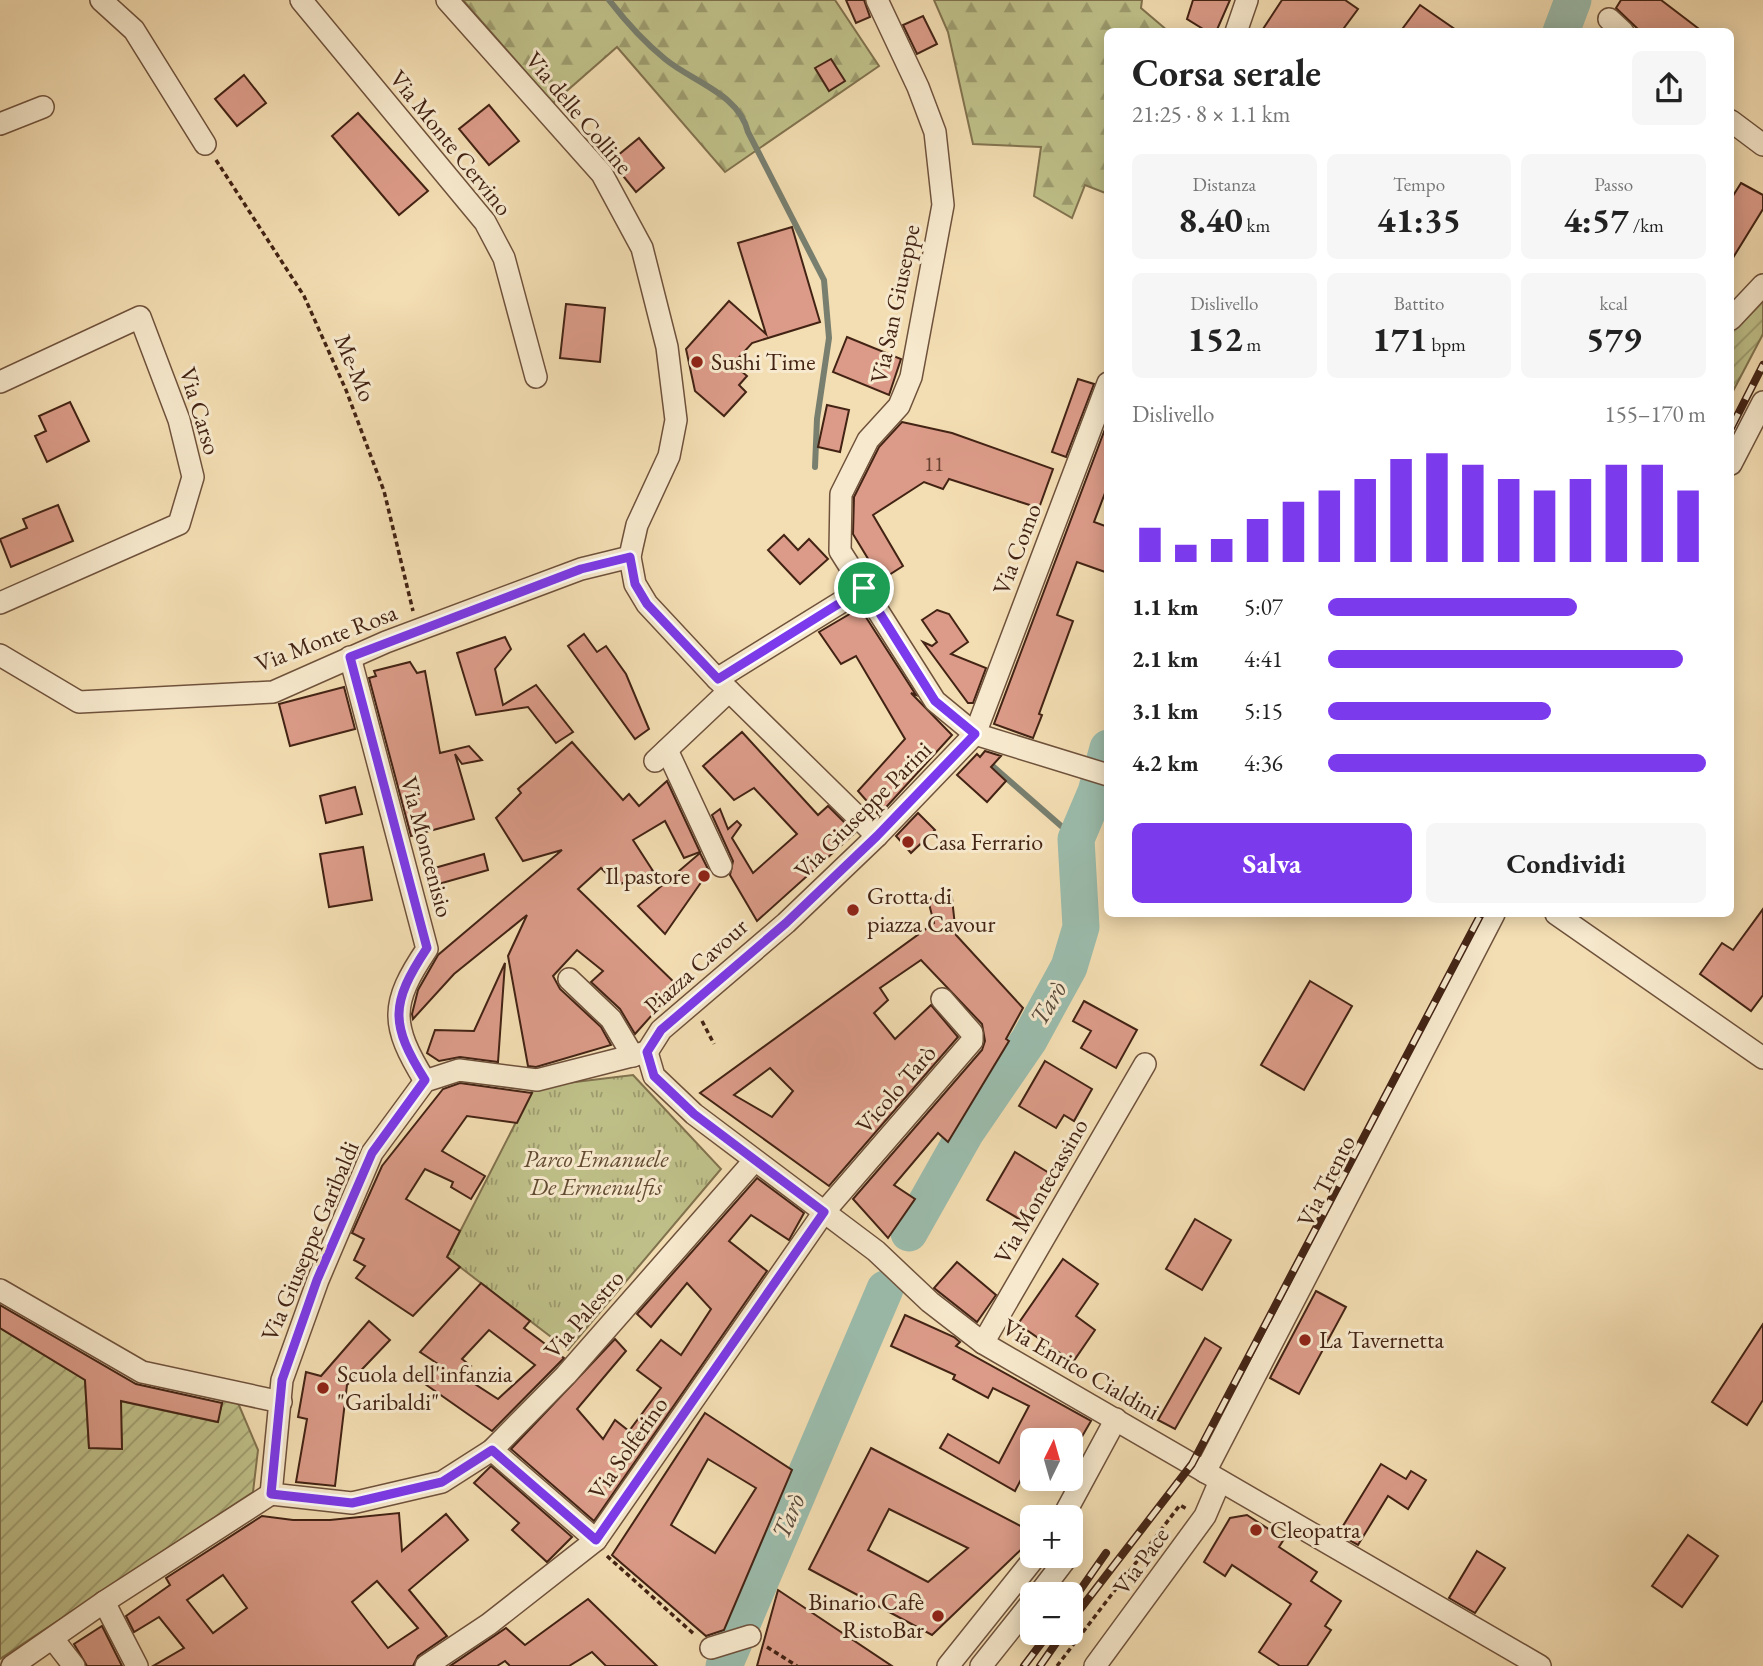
<!DOCTYPE html>
<html lang="it">
<head>
<meta charset="utf-8">
<style>
  body { margin:0; font-family:"EB Garamond",serif; background:#f6f6f6; color:#222; height:100vh; display:flex; flex-direction:column; font-size:26px; white-space:nowrap }
  * { box-sizing:border-box; margin:0 }
  p { font-size:23px; color:#767676 }
  .icon { flex:none; width:38px; height:38px; fill:none; stroke:currentColor; stroke-width:2; stroke-linecap:round; stroke-linejoin:round }
  .map { position:relative; flex:1; overflow:hidden }
  .side { position:absolute; left:1104px; top:28px; width:630px; height:889px; display:flex; flex-direction:column; background:#fff; border-radius:10px; box-shadow:0 4px 18px #0003 }
  .side>* { flex:none }
  .needle { width:46px; rotate:5deg }
  .controls { position:absolute; left:1020px; top:1428px; display:grid; gap:14px }
  .controls a { display:grid; place-items:center; width:63px; height:63px; border-radius:10px; background:#fff; box-shadow:0 4px 18px #0003; font-size:35px }
  .pin { position:absolute; display:grid; place-items:center; width:60px; height:60px; color:#fff; margin:-30px; border:4px solid #fff; border-radius:50%; box-shadow:0 2px 7px #0007 }
  .round { display:grid; place-items:center; flex:none; width:74px; height:74px; border-radius:10px; background:#f6f6f6 }
  .summary { display:flex; align-items:center; justify-content:space-between; height:119px; padding:0 28px }
  h1 { font-size:38px; font-weight:700; line-height:52px }
  .stats { display:grid; grid-template-columns:repeat(3,1fr); gap:10px; height:119px; padding:7px 28px }
  .stats div { display:grid; align-content:center; border-radius:10px; background:#f6f6f6; text-align:center }
  .stats b { font-size:35px; font-weight:700 }
  .stats small { font-size:19px; font-weight:400 }
  .stats p { font-size:19px }
  .chart { height:196px; padding:14px 28px }
  .chart p { display:flex; justify-content:space-between }
  .chart svg { width:100%; height:126px; margin-top:7px; stroke:#7c3aed; stroke-width:6 }
  .button { display:flex; gap:14px; margin-top:auto; padding:14px 28px }
  .button a { flex:1; height:80px; border-radius:10px; background:#7c3aed; color:#fff; font-size:28px; font-weight:700; line-height:80px; text-align:center }
  .button a+a { background:#f6f6f6; color:#222 }
  ul { padding:0 28px; list-style:none; font-size:23px }
  li { display:grid; grid-template-columns:112px 84px 1fr; align-items:center; height:52px }
  li i { height:18px; border-radius:9px; background:#7c3aed }
  .map>svg:first-child { display:block }
  .grass { fill:url(#grass-tufts); stroke:#81724e; stroke-width:2 }
  .forest { fill:url(#forest-firs); stroke:#81724e; stroke-width:2 }
  .garden { fill:url(#garden-furrows); stroke:#81724e; stroke-width:2 }
  .lines { fill:none; stroke-linecap:round; stroke-linejoin:round }
  .stream { stroke:#787f6f; stroke-width:6 }
  .river { stroke:#9bbcac; stroke-width:37 }
  .building { fill:#db9b88; stroke:#432314; stroke-width:2; fill-rule:evenodd }
  .minor-casing { stroke:#6f523c; stroke-width:24 }
  .path { stroke:#432314; stroke-width:3.5; stroke-dasharray:5 3.5; stroke-linecap:butt }
  .minor { stroke:#f7e9cd; stroke-width:21 }
  .rail-casing { stroke:#432314; stroke-width:8 }
  .rail { stroke:#f7e9cd; stroke-width:5; stroke-dasharray:16; stroke-linecap:butt }
  .route-casing { stroke:#fff; stroke-width:14 }
  .route { stroke:#7c3aed; stroke-width:9 }
  .poi-dot { fill:#8f2418; stroke:#f7e9cd; stroke-width:2.5 }
  .labels { text-anchor:middle; stroke-width:6; stroke-linejoin:round; paint-order:stroke }
  .number-label { font-size:21px; fill:#694131 }
  .street-label { font-size:24px; fill:#432314; stroke:#f7e9cd }
  .poi-label { font-size:24px; fill:#432314; stroke:#f7e9cd; text-anchor:start }
  .park-label { font-size:24px; font-style:italic; fill:#624a31; stroke:#f7e9cd }
  .water-label { font-size:26px; font-style:italic; fill:#59493a; stroke:#f7e9cd }
</style>
</head>
<body>
<div class="map">
<svg width="1763" height="1666" viewBox="0 0 1763 1666">
  <defs>
    <pattern id="grass-tufts" width="24" height="20" patternUnits="userSpaceOnUse" patternTransform="scale(1.75)"><rect width="24" height="20" fill="#bfc089"/><path d="M3 7l-1-3M5 7V3M7 7l1-3M15 17l-1-3M17 17v-4M19 17l1-3" fill="none" stroke="#9d9c6f"/></pattern>
    <pattern id="forest-firs" width="22" height="20" patternUnits="userSpaceOnUse" patternTransform="scale(1.75)"><rect width="22" height="20" fill="#bfc089"/><path d="M5 1l3.5 6h-7zM16 11l3.5 6h-7z" fill="#9d9c6f"/></pattern>
    <pattern id="garden-furrows" width="10" height="10" patternUnits="userSpaceOnUse" patternTransform="scale(1.75)"><rect width="10" height="10" fill="#bfc089"/><path d="M-1 1l2-2M0 10L10 0M9 11l2-2" fill="none" stroke="#9d9c6f"/></pattern>
  </defs>
  <rect width="100%" height="100%" fill="#f3ddb2"/>
  <filter id="stains"><feTurbulence type="fractalNoise" baseFrequency=".00286" numOctaves="4"/><feColorMatrix values="0 0 0 0 .2 0 0 0 0 .09 0 0 0 0 .02 0 0 0 .5 -.17"/></filter>
  <radialGradient id="worn" r=".72"><stop offset=".6" stop-color="#630" stop-opacity="0"/><stop offset="1" stop-color="#630" stop-opacity=".3"/></radialGradient>
  <path class="grass" d="M633 1075 721 1169 568 1350 447 1257 534 1087Z"/>
  <g class="forest">
    <path d="M463 0H835L879 66 725 172 617 47 553 103Z"/>
    <path d="M934 0H1142L1141 8 1168 31 1108 32V194L1085 185 1072 218 1034 196 1041 147 973 144 948 32Z"/>
  </g>
  <g class="garden">
    <path d="M1763 301V334L1731 395V331Z"/>
    <path d="M0 1328 85 1380 89 1448 122 1449 120 1401 217 1422 223 1400 238 1403 258 1450 253 1492 0 1659Z"/>
  </g>
  <g class="lines">
    <g class="stream">
      <path d="M609 0C626 22 644 42 665 59 693 82 739 94 748 132L824 280 829 338 817 419 815 467"/>
      <path d="M988 762 1076 839"/>
    </g>
    <g class="river">
      <path d="M1561 32 1573 0"/>
      <path d="M909 1233 966 1132 1029 1040 1069 967 1081 927 1076 839 1096 792 1108 748"/>
      <path d="M724 1666 885 1289"/>
    </g>
  </g>
  <g class="building">
    <path d="M846 0H864L870 17 856 23Z"/>
    <path d="M1193 0H1230L1216 32H1208L1187 19Z"/>
    <path d="M1282 0H1345L1358 9 1341 32H1261Z"/>
    <path d="M1621 0H1661L1703 32H1641L1616 8Z"/>
    <path d="M1420 5 1459 32H1400Z"/>
    <path d="M923 16 937 44 917 54 903 25Z"/>
    <path d="M831 59 845 81 829 91 815 68Z"/>
    <path d="M244 75 266 103 237 126 215 99Z"/>
    <path d="M489 105 519 141 489 165 459 129Z"/>
    <path d="M358 113 428 191 399 215 332 136Z"/>
    <path d="M639 138 664 168 636 192 611 161Z"/>
    <path d="M1741 183 1763 195V209L1731 261V199Z"/>
    <path d="M792 227 820 322 752 343 733 364 747 376 739 385 746 392 724 416 695 391 686 349 729 301 766 334 738 243Z"/>
    <path d="M566 304 605 308 600 362 560 358Z"/>
    <path d="M847 337 901 359 889 395 833 372Z"/>
    <path d="M1078 379 1094 384 1066 457 1052 452Z"/>
    <path d="M70 402 89 441 47 462 35 436 46 431 39 416Z"/>
    <path d="M827 405 849 410 840 452 818 447Z"/>
    <path d="M1108 421V485L1094 522 1108 527V573L1077 562 1057 615 1073 621 1039 714 1042 715 1033 738 994 724Z"/>
    <path d="M902 422 952 433 1053 469 1039 508 949 479 943 489 924 482 873 515 903 566 881 580 853 534 854 497 879 447Z"/>
    <path d="M58 505 73 541 11 567 0 539 27 528 23 519Z"/>
    <path d="M784 535 798 550 809 539 828 559 800 584 768 550Z"/>
    <path d="M860 608 916 695 911 693 952 735 879 815 858 791 905 739 856 656 841 664 819 632Z"/>
    <path d="M937 610 949 614 968 642 951 654 986 668 973 703H968L923 642 932 646 937 642 922 620Z"/>
    <path d="M584 634 597 652 606 646 626 674 649 729 635 739 568 646Z"/>
    <path d="M505 637 511 649 495 669 503 705 536 685 573 732 556 743 528 707 476 715 457 653Z"/>
    <path d="M410 662 417 673 425 671 440 753 469 746 482 760 462 764 455 754 474 819 411 836 369 678 376 676 374 671Z"/>
    <path d="M344 687 355 729 290 746 279 704Z"/>
    <path d="M742 732 818 815 828 806 855 833 757 921 730 875 733 861 712 815 720 809 728 829 737 821 741 825 732 838 753 873 797 834 754 788 734 800 703 766Z"/>
    <path d="M572 742 623 800 629 794 639 806 667 781 700 852 684 858 665 821 633 840 653 871 618 885 601 868 578 889 678 986 635 1034 620 1009 591 982 603 971 577 950 553 976 560 989 601 1027 611 1045 536 1067 528 1066 508 956 527 915 454 974 413 1019 412 1014 418 990 438 955 562 850 523 861 496 818 521 793 518 789Z"/>
    <path d="M985 751 1001 756 991 767 1006 781 987 802 957 775 977 754 980 757Z"/>
    <path d="M355 787 362 814 326 823 320 796Z"/>
    <path d="M918 813 935 830 911 853 896 836Z"/>
    <path d="M363 847 372 900 329 907 320 854Z"/>
    <path d="M700 853 709 871 665 934 638 906Z"/>
    <path d="M484 854 488 870 435 885 431 869Z"/>
    <path d="M951 889 956 935 1023 1008 1006 1039 1009 1041 948 1142 938 1133 894 1185 915 1199 888 1238 853 1199 982 1050 985 1041 982 1024 921 960 880 988 888 1000 874 1013 895 1039 931 1005 958 1037 829 1186 700 1093 934 923 928 900ZM770 1068 793 1091 772 1117 734 1095Z"/>
    <path d="M1763 909V995L1751 1011 1700 974 1722 943 1733 950Z"/>
    <path d="M505 963 498 1062 460 1057 439 1061 427 1053 435 1030 474 1031Z"/>
    <path d="M1310 981 1352 1006 1304 1090 1261 1065Z"/>
    <path d="M1084 1001 1137 1030 1116 1068 1081 1048 1091 1031 1073 1021Z"/>
    <path d="M1045 1061 1092 1089 1074 1121 1064 1115 1056 1128 1019 1106Z"/>
    <path d="M460 1083 532 1093 517 1123 467 1116 442 1151 485 1176 471 1199 451 1187 453 1182 425 1169 406 1199 460 1231 447 1257 460 1267 413 1316 356 1278 365 1266 354 1260 364 1239 352 1233 382 1166 443 1089Z"/>
    <path d="M1015 1152 1054 1176 1026 1223 987 1200Z"/>
    <path d="M757 1178 804 1213 789 1240 751 1215 729 1241 767 1271 594 1521 511 1449 615 1339 626 1351 577 1409 603 1439 615 1420 629 1431 661 1388 637 1370 661 1340 681 1355 711 1309 687 1283 651 1327 637 1314Z"/>
    <path d="M1195 1219 1231 1240 1202 1290 1166 1269Z"/>
    <path d="M1063 1259 1098 1284 1076 1316 1095 1330 1073 1362 1018 1324Z"/>
    <path d="M957 1262 996 1295 977 1322 934 1288Z"/>
    <path d="M481 1283 530 1321 524 1328 564 1358 492 1431 425 1384 438 1364 420 1352ZM489 1330 535 1365 498 1399 461 1375 471 1366 462 1359Z"/>
    <path d="M1316 1291 1346 1307 1299 1394 1270 1378Z"/>
    <path d="M0 1305 136 1384 222 1403 218 1422 121 1401 122 1449 89 1448 85 1380 0 1328Z"/>
    <path d="M905 1315 954 1337 960 1342 956 1346 1091 1421 1080 1440H1032V1458L1015 1491 940 1448 948 1434 999 1463 1029 1406 993 1388 988 1398 953 1379 955 1375 891 1346Z"/>
    <path d="M369 1321 390 1340 347 1385 335 1486 296 1482 307 1419 298 1417 306 1372 321 1376Z"/>
    <path d="M1763 1324V1400L1747 1425 1712 1402Z"/>
    <path d="M1205 1338 1221 1348 1175 1429 1158 1420Z"/>
    <path d="M705 1413 792 1470 724 1630 706 1636 612 1555ZM708 1459 756 1488 715 1553 671 1525Z"/>
    <path d="M871 1448 1032 1532V1539L932 1635 809 1569ZM889 1509 968 1548 928 1582 868 1550Z"/>
    <path d="M1381 1464 1406 1479 1411 1471 1426 1480 1408 1509 1388 1496 1358 1545 1338 1534Z"/>
    <path d="M491 1466 572 1537 547 1562 512 1530 519 1523 474 1483Z"/>
    <path d="M399 1513 402 1551 446 1514 468 1540 409 1590 447 1636 418 1656 413 1666H153L184 1648 159 1617 134 1632 126 1616 170 1585 166 1578 262 1516 293 1520H330ZM223 1575 247 1608 213 1633 187 1600ZM377 1581 418 1628 388 1648 352 1602Z"/>
    <path d="M1247 1515 1284 1539 1279 1547 1317 1572 1311 1581 1341 1601 1325 1626 1331 1630 1307 1666H1280L1259 1652 1291 1604 1232 1565 1225 1576 1204 1562 1230 1518Z"/>
    <path d="M1688 1535 1718 1556 1682 1607 1652 1586Z"/>
    <path d="M1477 1551 1505 1568 1475 1613 1449 1598Z"/>
    <path d="M778 1590 892 1666H757Z"/>
    <path d="M588 1599 657 1666H606L592 1652 569 1666H510L505 1661 497 1666H450L506 1628 525 1645Z"/>
    <path d="M102 1626 122 1666H87L74 1644Z"/>
  </g>
  <g class="lines">
    <g class="minor-casing">
      <g id="minor">
        <path d="M101 0 134 30 205 144"/>
        <path d="M301 0 485 222 504 258 536 377"/>
        <path d="M447 0 602 174 642 248 667 347 676 420 669 456 637 525 632 547 630 557 635 584 647 604 717 679 877 836"/>
        <path d="M877 0 918 87 935 132 943 205 911 377 899 406 868 440 841 494 840 551 935 701 975 734 1108 775"/>
        <path d="M1609 19 1623 32"/>
        <path d="M1236 32 1247 0"/>
        <path d="M1731 121 1763 145"/>
        <path d="M0 124 43 107"/>
        <path d="M1731 319 1763 285"/>
        <path d="M0 382 140 317 179 420 193 477 179 524 0 603"/>
        <path d="M1731 464 1763 402"/>
        <path d="M0 655 79 702 273 692 386 642 581 569 630 557"/>
        <path d="M350 657 427 949C390 1004 390 1024 425 1081"/>
        <path d="M717 679 864 588"/>
        <path d="M667 750 721 866"/>
        <path d="M655 761 729 691"/>
        <path d="M1556 914 1763 1058"/>
        <path d="M569 979 611 1019 633 1056"/>
        <path d="M647 1052 654 1076 694 1114 876 1251 930 1302 983 1343 1540 1666"/>
        <path d="M647 1052 661 1030 786 923 877 836 975 734 1108 383"/>
        <path d="M0 1290 142 1372 281 1402"/>
        <path d="M983 1343 1145 1064"/>
        <path d="M492 1450 596 1540"/>
        <path d="M1205 1472 1494 914"/>
        <path d="M271 1494 282 1380 318 1280 372 1153 425 1081 459 1070 537 1080 647 1052"/>
        <path d="M271 1494 352 1503 442 1482 492 1450 566 1375 754 1161"/>
        <path d="M1063 1517 1116 1419"/>
        <path d="M1039 1594 1068 1556"/>
        <path d="M104 1602 137 1666"/>
        <path d="M53 1639 74 1666"/>
        <path d="M711 1648 750 1636"/>
        <path d="M12 1666 104 1602 271 1494"/>
        <path d="M426 1666 489 1624 596 1540 824 1212 972 1041V1033L942 999"/>
        <path d="M948 1666 1036 1556"/>
        <path d="M981 1666 1032 1602"/>
        <path d="M1095 1666 1205 1516 1220 1481"/>
      </g>
    </g>
    <g class="path">
      <path d="M216 160 304 296 346 390 384 491 413 611"/>
      <path d="M702 1021 714 1044"/>
      <path d="M607 1556 695 1635"/>
      <path d="M767 1647 797 1666"/>
      <path d="M1057 1666 1180 1505 1187 1509"/>
    </g>
    <use href="#minor" class="minor"/>
    <g class="rail-casing">
      <g id="rail">
        <path d="M1731 428 1763 365"/>
        <path d="M1071 1603 1106 1553"/>
        <path d="M1071 1621 1192 1464 1481 914"/>
        <path d="M1024 1666 1049 1633"/>
        <path d="M1040 1666 1063 1633"/>
      </g>
    </g>
    <use href="#rail" class="rail"/>
  </g>
  <g class="lines">
    <g class="route-casing">
      <path id="route" d="M630 557 635 584 647 604 718 679 864 588 935 701 975 734 877 836 786 923 661 1030 647 1052 654 1076 694 1114 824 1212 596 1540 492 1450 442 1482 352 1503 271 1494 282 1380 317 1280 372 1153 425 1080C390 1024 390 1004 427 948L350 657 581 569Z"/>
    </g>
    <use href="#route" class="route"/>
  </g>
  <g class="poi-dot">
    <circle cx="697" cy="362" r="7"/>
    <circle cx="908" cy="842" r="7"/>
    <circle cx="704" cy="876" r="7"/>
    <circle cx="853" cy="910" r="7"/>
    <circle cx="1305" cy="1340" r="7"/>
    <circle cx="323" cy="1388" r="7"/>
    <circle cx="1256" cy="1530" r="7"/>
    <circle cx="938" cy="1616" r="7"/>
  </g>
  <g class="labels">
    <g class="number-label">
      <text x="934" y="471">11</text>
    </g>
    <g class="street-label">
      <text transform="translate(579 113) rotate(50)" y="8">Via delle Colline</text>
      <text transform="translate(451 143) rotate(51)" y="8">Via Monte Cervino</text>
      <text transform="translate(895 304) rotate(-78)" y="8">Via San Giuseppe</text>
      <text transform="translate(355 368) rotate(67)" y="8">Me-Mo</text>
      <text transform="translate(200 411) rotate(73)" y="8">Via Carso</text>
      <text transform="translate(1017 549) rotate(-69)" y="8">Via Como</text>
      <text transform="translate(326 638) rotate(-21)" y="8">Via Monte Rosa</text>
      <text transform="translate(863 810) rotate(-45)" y="8">Via Giuseppe Parini</text>
      <text transform="translate(427 847) rotate(75)" y="8">Via Moncenisio</text>
      <text transform="translate(696 966) rotate(-42)" y="8">Piazza Cavour</text>
      <text transform="translate(896 1089) rotate(-49)" y="8">Vicolo Tarò</text>
      <text transform="translate(1326 1181) rotate(-63)" y="8">Via Trento</text>
      <text transform="translate(1041 1191) rotate(-60)" y="8">Via Montecassino</text>
      <text transform="translate(310 1241) rotate(-67)" y="8">Via Giuseppe Garibaldi</text>
      <text transform="translate(584 1314) rotate(-49)" y="8">Via Palestro</text>
      <text transform="translate(1081 1369) rotate(30)" y="8">Via Enrico Cialdini</text>
      <text transform="translate(628 1448) rotate(-55)" y="8">Via Solferino</text>
      <text transform="translate(1141 1561) rotate(-54)" y="8">Via Pace</text>
    </g>
    <g class="poi-label">
      <text x="711" y="370">Sushi Time</text>
      <text x="922" y="850">Casa Ferrario</text>
      <text x="690" y="884" text-anchor="end">Il pastore</text>
      <text x="867" y="904">Grotta di<tspan x="867" dy="28">piazza Cavour</tspan></text>
      <text x="1319" y="1348">La Tavernetta</text>
      <text x="337" y="1382">Scuola dell'infanzia<tspan x="337" dy="28">"Garibaldi"</tspan></text>
      <text x="1270" y="1538">Cleopatra</text>
      <text x="924" y="1610" text-anchor="end">Binario Cafè<tspan x="924" dy="28">RistoBar</tspan></text>
    </g>
    <g class="park-label">
      <text x="596" y="1167">Parco Emanuele<tspan x="596" dy="28">De Ermenulfis</tspan></text>
    </g>
    <g class="water-label">
      <text transform="translate(1048 1003) rotate(-59)" y="9">Tarò</text>
      <text transform="translate(788 1516) rotate(-67)" y="9">Tarò</text>
    </g>
  </g>
  <rect width="100%" height="100%" filter="url(#stains)"/>
  <rect width="100%" height="100%" fill="url(#worn)"/>
</svg>
<div class="controls">
<a><svg class="needle" viewBox="-14 -14 28 28"><path d="M0-13l5 13h-10z" fill="#e53935"/><path d="M0 13l5-13h-10z" fill="#767676"/></svg></a>
<a>+</a>
<a>−</a>
</div>
<div class="pin" style="left:864px;top:588px;background:#1e9e55"><svg class="icon" aria-label="arrive" viewBox="0 0 24 24"><path d="M6 21V4h12l-3 4 3 4H6"/></svg></div>
<section class="side">
<div class="summary"><div><h1>Corsa serale</h1><p>21:25 · 8 × 1.1 km</p></div><a class="round"><svg class="icon" aria-label="share" viewBox="0 0 24 24"><path d="M12 15V3M7 8l5-5 5 5M5 13v7h14v-7"/></svg></a></div>
<div class="stats">
<div><p>Distanza</p><b>8.40<small> km</small></b></div>
<div><p>Tempo</p><b>41:35</b></div>
<div><p>Passo</p><b>4:57<small> /km</small></b></div>
</div>
<div class="stats">
<div><p>Dislivello</p><b>152<small> m</small></b></div>
<div><p>Battito</p><b>171<small> bpm</small></b></div>
<div><p>kcal</p><b>579</b></div>
</div>
<div class="chart"><p><span>Dislivello</span>155–170 m</p>
<svg viewBox="0 0 160 44" preserveAspectRatio="none"><path d="M5 44V32M15 44V38M25 44V36M35 44V29M45 44V23M55 44V19M65 44V15M75 44V8M85 44V6M95 44V10M105 44V15M115 44V19M125 44V15M135 44V10M145 44V10M155 44V19"/></svg>
</div>
<ul>
<li><b>1.1 km</b>5:07<i style="width:66%"></i></li>
<li><b>2.1 km</b>4:41<i style="width:94%"></i></li>
<li><b>3.1 km</b>5:15<i style="width:59%"></i></li>
<li><b>4.2 km</b>4:36<i style="width:100%"></i></li>
</ul>
<div class="button"><a>Salva</a><a>Condividi</a></div>
</section>
</div>
</body>
</html>
